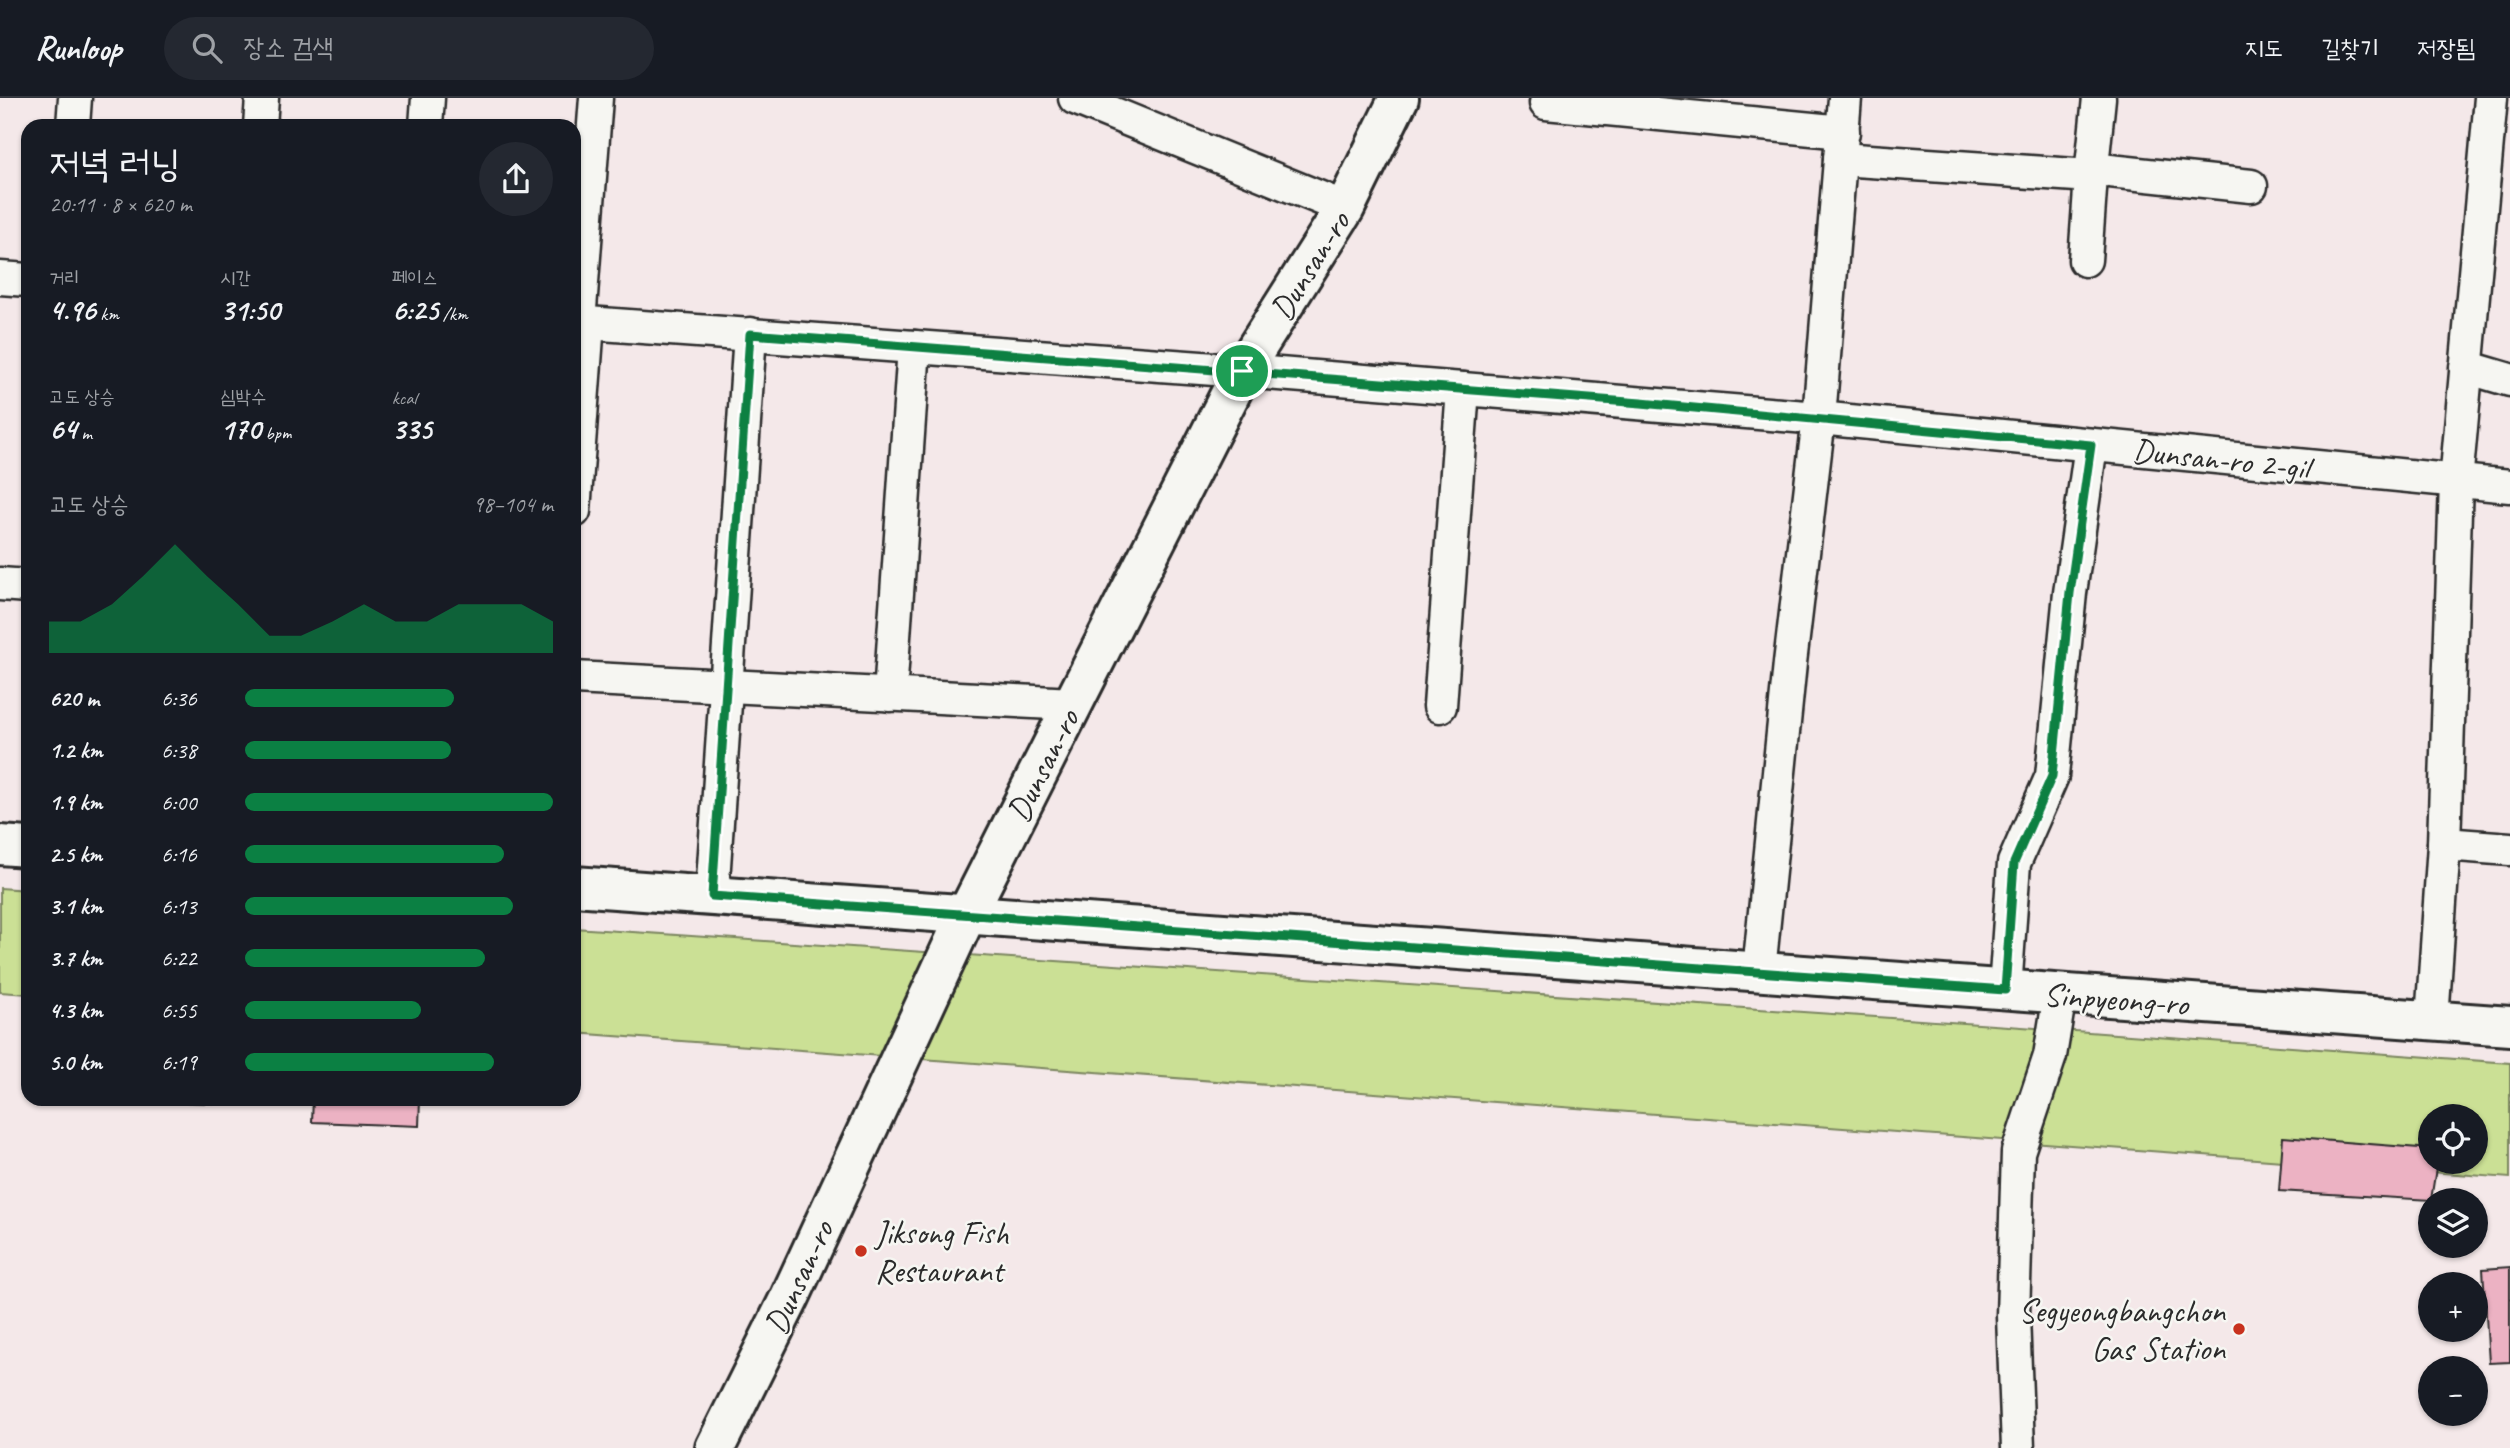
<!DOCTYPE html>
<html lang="ko">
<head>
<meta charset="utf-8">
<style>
  body { margin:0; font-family:Caveat,"Poor Story",sans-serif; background:#242831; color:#f1f3f6; height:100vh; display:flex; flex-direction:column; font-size:26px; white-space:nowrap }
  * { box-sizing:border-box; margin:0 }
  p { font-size:23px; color:#9ea1a6 }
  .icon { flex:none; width:38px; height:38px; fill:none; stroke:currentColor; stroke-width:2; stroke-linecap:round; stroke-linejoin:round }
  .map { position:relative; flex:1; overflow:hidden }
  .drawer { position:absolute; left:21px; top:21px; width:560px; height:987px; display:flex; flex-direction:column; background:#171b24; border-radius:21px; box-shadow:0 2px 5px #0004 }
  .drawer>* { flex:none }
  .fabs { position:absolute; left:2418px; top:1006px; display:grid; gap:14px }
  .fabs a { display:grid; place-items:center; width:70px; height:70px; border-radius:50%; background:#171b24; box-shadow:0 2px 5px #0004; font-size:35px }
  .pin { position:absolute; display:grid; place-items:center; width:60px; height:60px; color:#fff; margin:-30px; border:4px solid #fff; border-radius:50%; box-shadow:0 2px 7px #0007 }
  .round { display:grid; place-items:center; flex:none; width:74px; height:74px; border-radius:37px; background:#242831 }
  .headline { display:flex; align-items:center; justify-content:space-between; height:119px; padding:0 28px }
  h1 { font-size:38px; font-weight:600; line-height:52px }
  .stats { display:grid; grid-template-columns:repeat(3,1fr); gap:10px; height:119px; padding:7px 28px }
  .stats div { display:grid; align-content:center }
  .stats b { font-size:30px; font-weight:600 }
  .stats small { font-size:19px; font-weight:400 }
  .stats p { font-size:19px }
  .chart { height:196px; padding:14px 28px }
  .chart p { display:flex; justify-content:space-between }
  .chart svg { width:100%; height:126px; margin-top:7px; fill:#0b8043; opacity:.7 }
  ul { padding:0 28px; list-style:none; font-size:23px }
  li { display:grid; grid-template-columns:112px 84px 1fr; align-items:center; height:52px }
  li i { height:18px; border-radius:9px; background:#0b8043 }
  header { display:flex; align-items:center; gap:42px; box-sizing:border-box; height:98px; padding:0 35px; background:#171b24; border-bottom:2px solid #363941 }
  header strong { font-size:33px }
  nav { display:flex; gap:38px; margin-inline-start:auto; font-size:24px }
  .search { width:490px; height:63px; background:#242831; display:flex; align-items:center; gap:18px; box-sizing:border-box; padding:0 24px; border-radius:38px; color:#9ea1a6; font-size:26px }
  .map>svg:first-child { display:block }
  .green { fill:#cbe095; stroke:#7b8660; stroke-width:2; fill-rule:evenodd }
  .building { fill:#ecb2c3; stroke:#2b2b2b; stroke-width:2 }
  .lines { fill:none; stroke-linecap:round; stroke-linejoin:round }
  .minor-casing { stroke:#2b2b2b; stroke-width:37 }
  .tertiary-casing { stroke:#2b2b2b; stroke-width:44 }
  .minor { stroke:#f6f6f2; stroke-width:32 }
  .tertiary { stroke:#f6f6f2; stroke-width:38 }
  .route-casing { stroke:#fff; stroke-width:14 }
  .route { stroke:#0b8043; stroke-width:9 }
  .poi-dot { fill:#c8321e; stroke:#f6f6f2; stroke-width:2.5 }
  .labels { text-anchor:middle; stroke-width:5; stroke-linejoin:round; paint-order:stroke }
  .street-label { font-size:33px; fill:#2b2b2b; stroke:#f6f6f2 }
  .poi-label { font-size:33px; fill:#2b2b2b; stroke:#f6f6f2; text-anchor:start }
</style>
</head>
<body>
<header>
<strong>Runloop</strong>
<div class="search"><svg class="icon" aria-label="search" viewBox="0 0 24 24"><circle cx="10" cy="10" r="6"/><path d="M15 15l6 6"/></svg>장소 검색</div>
<nav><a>지도</a><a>길찾기</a><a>저장됨</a></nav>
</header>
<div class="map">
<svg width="2510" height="1350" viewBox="0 0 2510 1350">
  <rect width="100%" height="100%" fill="#f4e8e9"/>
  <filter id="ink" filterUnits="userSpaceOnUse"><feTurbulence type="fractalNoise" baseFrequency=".0143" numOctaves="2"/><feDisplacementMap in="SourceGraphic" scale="14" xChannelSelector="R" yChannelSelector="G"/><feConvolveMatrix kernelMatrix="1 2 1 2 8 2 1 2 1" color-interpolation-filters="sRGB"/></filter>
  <g filter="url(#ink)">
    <g class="green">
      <path d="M0 790 28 792V896L0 894Z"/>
      <path d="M574 830 2008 928 2510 965V1080L574 935ZM2431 1018H2476V1064H2431Z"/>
    </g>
    <g class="building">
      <path d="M159 1001H267L266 1007 159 1003Z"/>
      <path d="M313 1001H420L419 1028 312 1024Z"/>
      <path d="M2283 1039 2431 1051V1064H2437L2431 1102 2279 1093Z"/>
      <path d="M2510 1169V1264L2489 1265 2483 1171Z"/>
    </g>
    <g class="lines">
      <g class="minor-casing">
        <g id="minor">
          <path d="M1075 0 1345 110"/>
          <path d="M1546 5 1843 34"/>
          <path d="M73 28 75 0"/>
          <path d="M260 28 262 0"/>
          <path d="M426 28 428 0"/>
          <path d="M1840 61 2091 78 2085 162"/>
          <path d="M2091 71 2251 88"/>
          <path d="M2091 78 2099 0"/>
          <path d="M0 180 28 182"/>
          <path d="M574 224 1242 273 1819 320 2510 388"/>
          <path d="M579 224 596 0"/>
          <path d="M2466 269 2510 282"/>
          <path d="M574 413 588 225"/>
          <path d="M0 486 28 488"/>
          <path d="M574 580 1073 606"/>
          <path d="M890 597 914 249"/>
          <path d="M1440 608 1463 291"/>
          <path d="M2444 746 2510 751"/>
          <path d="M712 798 750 236"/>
          <path d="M1759 873 1790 565 1819 320 1845 0"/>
          <path d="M2005 892 2014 765 2052 678 2070 495 2091 347"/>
          <path d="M2432 922 2444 746 2456 384 2491 0"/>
          <path d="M2018 1350 2013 1218 2018 1054 2050 958 2060 896"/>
        </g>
      </g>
      <g class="tertiary-casing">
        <g id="tertiary">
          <path d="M0 747 28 749"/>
          <path d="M574 788 2510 928"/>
          <path d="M715 1350 790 1199 967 816 1073 606 1242 273 1345 110 1399 0"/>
        </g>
      </g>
      <use href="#minor" class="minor"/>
      <use href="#tertiary" class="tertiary"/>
    </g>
  </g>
  <g class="lines" filter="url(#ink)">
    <g class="route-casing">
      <path id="route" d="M750 236 1641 305 2091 347 2070 495 2052 678 2014 765 2005 892 712 798Z"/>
    </g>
    <use href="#route" class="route"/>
  </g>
  <g class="poi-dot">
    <circle cx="861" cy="1153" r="7"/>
    <circle cx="2239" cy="1231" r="7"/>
  </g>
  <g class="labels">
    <g class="street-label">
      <text transform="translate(1309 167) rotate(-58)" y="12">Dunsan-ro</text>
      <text transform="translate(2221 360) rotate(6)" y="12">Dunsan-ro 2-gil</text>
      <text transform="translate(1042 667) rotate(-63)" y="12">Dunsan-ro</text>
      <text transform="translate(2116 900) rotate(4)" y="12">Sinpyeong-ro</text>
      <text transform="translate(798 1179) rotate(-65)" y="12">Dunsan-ro</text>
    </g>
    <g class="poi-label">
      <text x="875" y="1146">Jiksong Fish<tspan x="875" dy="38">Restaurant</tspan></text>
      <text x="2225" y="1224" text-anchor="end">Segyeongbangchon<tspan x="2225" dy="38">Gas Station</tspan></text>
    </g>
  </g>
</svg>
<div class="fabs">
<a><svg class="icon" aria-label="locate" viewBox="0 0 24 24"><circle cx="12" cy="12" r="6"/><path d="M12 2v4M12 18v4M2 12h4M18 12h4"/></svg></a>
<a><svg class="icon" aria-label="layers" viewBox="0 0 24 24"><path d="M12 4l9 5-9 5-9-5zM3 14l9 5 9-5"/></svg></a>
<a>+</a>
<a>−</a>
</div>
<div class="pin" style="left:1242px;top:273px;background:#1e9e55"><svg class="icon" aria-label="arrive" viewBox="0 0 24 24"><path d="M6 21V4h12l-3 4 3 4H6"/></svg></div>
<section class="drawer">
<div class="headline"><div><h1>저녁 러닝</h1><p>20:11 · 8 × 620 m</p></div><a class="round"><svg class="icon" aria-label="share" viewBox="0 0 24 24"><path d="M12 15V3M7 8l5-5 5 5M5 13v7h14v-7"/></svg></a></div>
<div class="stats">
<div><p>거리</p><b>4.96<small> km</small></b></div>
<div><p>시간</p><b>31:50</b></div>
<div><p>페이스</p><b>6:25<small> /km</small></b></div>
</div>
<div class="stats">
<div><p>고도 상승</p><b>64<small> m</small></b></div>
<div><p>심박수</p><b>170<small> bpm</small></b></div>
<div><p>kcal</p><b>335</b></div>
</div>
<div class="chart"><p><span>고도 상승</span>98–104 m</p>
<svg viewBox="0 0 160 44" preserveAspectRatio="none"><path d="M0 44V33L10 33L20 27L30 17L40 6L50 17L60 27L70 38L80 38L90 33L100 27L110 33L120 33L130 27L140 27L150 27L160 33V44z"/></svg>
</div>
<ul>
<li><b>620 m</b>6:36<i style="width:68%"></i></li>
<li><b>1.2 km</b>6:38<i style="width:67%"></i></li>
<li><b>1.9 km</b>6:00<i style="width:100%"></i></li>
<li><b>2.5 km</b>6:16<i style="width:84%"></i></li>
<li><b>3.1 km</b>6:13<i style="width:87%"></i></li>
<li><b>3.7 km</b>6:22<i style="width:78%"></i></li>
<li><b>4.3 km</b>6:55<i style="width:57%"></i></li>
<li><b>5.0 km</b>6:19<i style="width:81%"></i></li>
</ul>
</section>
</div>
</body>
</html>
